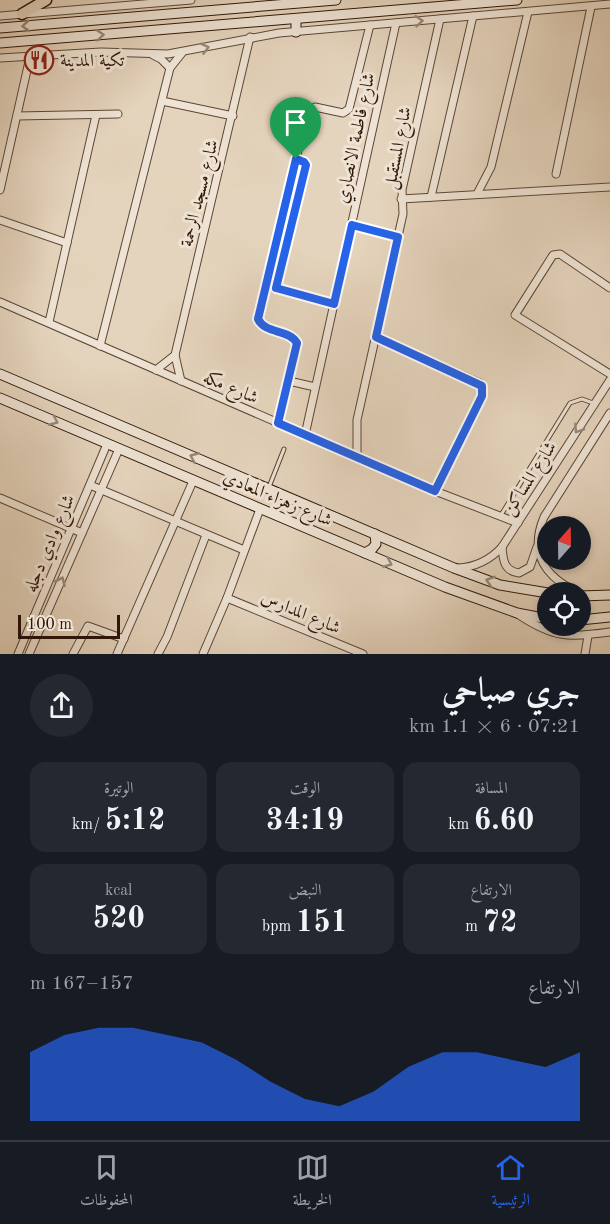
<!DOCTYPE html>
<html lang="ar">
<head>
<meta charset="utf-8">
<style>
  body { margin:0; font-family:"Old Standard TT",Amiri,serif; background:#242831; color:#f1f3f6; direction:rtl; height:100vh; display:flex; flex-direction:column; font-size:22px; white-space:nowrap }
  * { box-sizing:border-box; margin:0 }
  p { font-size:20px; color:#9ea1a6 }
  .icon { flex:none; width:33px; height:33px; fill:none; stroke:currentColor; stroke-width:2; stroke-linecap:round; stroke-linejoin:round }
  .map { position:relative; height:654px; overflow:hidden; direction:ltr }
  .drawer { display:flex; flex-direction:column; background:#171b24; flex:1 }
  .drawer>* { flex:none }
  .needle { width:39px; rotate:20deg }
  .controls { position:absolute; left:537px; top:516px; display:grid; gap:12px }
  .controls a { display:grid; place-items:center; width:54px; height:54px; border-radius:50%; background:#171b24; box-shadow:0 3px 9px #0003; font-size:30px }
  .scale { position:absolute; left:18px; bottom:15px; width:102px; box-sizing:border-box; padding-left:6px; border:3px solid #301709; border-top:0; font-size:16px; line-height:21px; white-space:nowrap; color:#301709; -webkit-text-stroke:4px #eee3d4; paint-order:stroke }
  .pin { position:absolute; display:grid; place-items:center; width:51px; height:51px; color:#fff; margin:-62px -26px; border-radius:50% 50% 50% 0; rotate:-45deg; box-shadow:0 0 6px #0007 }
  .pin .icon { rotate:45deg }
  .round { display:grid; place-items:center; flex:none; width:63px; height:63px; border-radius:32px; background:#242831 }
  .summary { display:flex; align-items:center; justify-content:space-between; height:102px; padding:0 30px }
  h1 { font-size:33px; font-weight:600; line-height:45px }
  .metrics { display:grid; grid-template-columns:repeat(3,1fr); gap:9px; height:102px; padding:6px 30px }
  .metrics div { display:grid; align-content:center; border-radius:15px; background:#242831; text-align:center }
  .metrics b { font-size:30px; font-weight:600 }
  .metrics small { font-size:16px; font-weight:400 }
  .metrics p { font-size:16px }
  .chart { height:168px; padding:12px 30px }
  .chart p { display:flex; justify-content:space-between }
  .chart svg { width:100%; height:108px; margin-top:6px; fill:#2563eb; opacity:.7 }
  .tabs { display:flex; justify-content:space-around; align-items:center; height:84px; border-top:2px solid #363941; background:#171b24; font-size:16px; color:#9ea1a6 }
  .tabs a { display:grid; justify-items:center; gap:3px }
  .tabs .active { color:#2563eb }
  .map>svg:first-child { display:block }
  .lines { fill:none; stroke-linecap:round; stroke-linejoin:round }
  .lane-casing { stroke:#5d4636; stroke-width:5 }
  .street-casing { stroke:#5d4636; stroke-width:9 }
  .secondary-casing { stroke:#301709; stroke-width:11 }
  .primary-casing { stroke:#301709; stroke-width:13 }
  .lane { stroke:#eee3d4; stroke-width:3 }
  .street { stroke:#eee3d4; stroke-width:7 }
  .secondary { stroke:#eee3d4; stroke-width:9 }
  .primary { stroke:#e5d4bd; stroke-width:10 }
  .oneway { stroke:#988779 }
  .route-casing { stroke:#fff; stroke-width:12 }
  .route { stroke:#2563eb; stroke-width:8 }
  .labels { text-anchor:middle; stroke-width:6; stroke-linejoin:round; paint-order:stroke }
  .poi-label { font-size:18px; fill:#301709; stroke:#eee3d4; text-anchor:start }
  .street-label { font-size:18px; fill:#301709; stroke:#eee3d4 }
</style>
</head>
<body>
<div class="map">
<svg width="610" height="654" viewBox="0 0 610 654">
  <rect width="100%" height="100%" fill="#e5d4bd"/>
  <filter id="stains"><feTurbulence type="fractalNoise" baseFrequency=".00333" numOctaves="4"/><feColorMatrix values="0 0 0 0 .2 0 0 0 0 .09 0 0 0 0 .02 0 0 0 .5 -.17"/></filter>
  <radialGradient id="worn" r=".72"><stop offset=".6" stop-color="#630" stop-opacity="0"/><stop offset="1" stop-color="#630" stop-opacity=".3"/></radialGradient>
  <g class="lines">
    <g class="lane-casing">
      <g id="lane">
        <path d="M269 487 284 449"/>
        <path d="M501 515 570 403 582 399 593 403"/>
      </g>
    </g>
    <g class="street-casing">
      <g id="street">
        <path d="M0 16 191 0"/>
        <path d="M153 55 161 59 170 68"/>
        <path d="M0 58 101 52 168 54 279 33 610 4"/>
        <path d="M162 101 233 116"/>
        <path d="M17 116 118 114"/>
        <path d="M556 174 591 7"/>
        <path d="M0 190 30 57"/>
        <path d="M477 194 491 167 528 12"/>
        <path d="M431 197 473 16"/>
        <path d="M401 199 610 187"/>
        <path d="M0 220 67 243"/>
        <path d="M352 226 398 237"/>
        <path d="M266 285 334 304"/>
        <path d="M277 288 306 165 305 162 296 159"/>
        <path d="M610 288 560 254 553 255 515 315 610 374"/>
        <path d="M0 302 435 491 518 523"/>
        <path d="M49 322 96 115"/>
        <path d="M376 337 480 383 483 388 482 396 435 491"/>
        <path d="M100 346 170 68 182 53"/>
        <path d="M156 370 175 355"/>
        <path d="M181 381 175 355 250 37"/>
        <path d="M289 381 315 387"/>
        <path d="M278 423 297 343 292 336 261 325 258 317 307 113 315 107 343 113 349 109 370 25"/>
        <path d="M305 435 396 23"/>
        <path d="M359 458 357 453V420L403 214 402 190 440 19"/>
        <path d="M90 485 244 550"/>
        <path d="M0 498 82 533"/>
        <path d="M502 547C503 560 504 571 519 573L530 567 537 547"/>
        <path d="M458 568C476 567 490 560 502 547L610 380"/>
        <path d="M577 592C544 576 529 553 544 517L610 413"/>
        <path d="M227 598 363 654"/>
        <path d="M519 615C554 638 569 638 610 632"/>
        <path d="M18 654 107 444"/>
        <path d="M29 654 119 449"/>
        <path d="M73 654 88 626 124 639"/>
        <path d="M117 654 193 481"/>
        <path d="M158 654 167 637 206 535"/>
        <path d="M203 654 227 598 260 509"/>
        <path d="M585 654 588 636"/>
      </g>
    </g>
    <g class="secondary-casing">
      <g id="secondary">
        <path d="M296 19V32"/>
        <path d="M0 28 336 0"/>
        <path d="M0 43 517 0"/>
        <path d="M0 374 454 568 500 585 548 593"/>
        <path d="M0 398 445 587 517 613 548 619"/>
        <path d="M365 553 372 549 376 544 375 534"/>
        <path d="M580 596 610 595"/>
        <path d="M580 620 610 617"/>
      </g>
    </g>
    <g class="primary-casing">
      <path id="primary" d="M22 14 46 0"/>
    </g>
    <use href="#lane" class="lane"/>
    <use href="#street" class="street"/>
    <use href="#secondary" class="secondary"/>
    <use href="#primary" class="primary"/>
  </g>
  <defs><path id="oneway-chevron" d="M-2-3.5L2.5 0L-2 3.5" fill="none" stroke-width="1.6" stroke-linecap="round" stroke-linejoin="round" transform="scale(1.5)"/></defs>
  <g class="oneway">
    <use href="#oneway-chevron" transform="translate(419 21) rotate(-5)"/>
    <use href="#oneway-chevron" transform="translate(26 26) rotate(175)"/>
    <use href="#oneway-chevron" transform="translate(100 35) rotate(-5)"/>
    <use href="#oneway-chevron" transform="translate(205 48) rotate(-14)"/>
    <use href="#oneway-chevron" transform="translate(54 421) rotate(23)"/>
    <use href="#oneway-chevron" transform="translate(578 429) rotate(123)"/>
    <use href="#oneway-chevron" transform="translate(194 457) rotate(-157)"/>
    <use href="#oneway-chevron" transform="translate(388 563) rotate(23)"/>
    <use href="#oneway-chevron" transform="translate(61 581) rotate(-66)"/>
    <use href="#oneway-chevron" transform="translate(490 581) rotate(-163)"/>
  </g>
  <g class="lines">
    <g class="route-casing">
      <path id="route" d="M296 159 304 162 306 165 276 288 334 304 352 225 398 237 376 337 482 386V396L435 491 278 423 297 343C289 329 265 334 258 319Z"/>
    </g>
    <use href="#route" class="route"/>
  </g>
  <defs>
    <g id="restaurant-ring" transform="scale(1.5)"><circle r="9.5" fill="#eee3d4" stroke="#8f2418" stroke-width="1.5"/><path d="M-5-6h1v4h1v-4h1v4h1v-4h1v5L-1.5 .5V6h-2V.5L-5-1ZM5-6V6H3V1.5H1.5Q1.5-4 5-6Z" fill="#8f2418"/></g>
  </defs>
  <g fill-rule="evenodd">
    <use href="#restaurant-ring" x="39" y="60"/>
  </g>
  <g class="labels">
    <g class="poi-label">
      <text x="60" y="66">تكية المدينة</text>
    </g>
    <g class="street-label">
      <text transform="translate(355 138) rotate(-78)" y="6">شارع فاطمة الانصاري</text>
      <text transform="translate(397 148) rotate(-79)" y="6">شارع المستقبل</text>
      <text transform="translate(199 193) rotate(-76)" y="6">شارع مسجد الرحمة</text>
      <text transform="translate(231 387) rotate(23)" y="6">شارع مكه</text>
      <text transform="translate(529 478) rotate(-57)" y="6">شارع المساكن</text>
      <text transform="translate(278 498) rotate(23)" y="6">شارع زهراء المعادي</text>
      <text transform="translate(49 543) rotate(-67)" y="6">شارع وادي دجله</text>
      <text transform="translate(301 612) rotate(23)" y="6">شارع المدارس</text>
    </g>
  </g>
  <rect width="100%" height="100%" filter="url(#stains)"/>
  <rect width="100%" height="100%" fill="url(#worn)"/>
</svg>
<div class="controls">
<a><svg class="needle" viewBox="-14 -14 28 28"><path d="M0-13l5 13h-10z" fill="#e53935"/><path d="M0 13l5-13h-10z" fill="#9ea1a6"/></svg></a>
<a><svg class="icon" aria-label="locate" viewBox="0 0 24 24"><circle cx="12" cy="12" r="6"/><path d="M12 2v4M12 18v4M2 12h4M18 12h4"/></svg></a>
</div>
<div class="scale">100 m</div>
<div class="pin" style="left:296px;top:159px;background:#1e9e55"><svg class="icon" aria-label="arrive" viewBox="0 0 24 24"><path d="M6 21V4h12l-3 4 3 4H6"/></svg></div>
</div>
<section class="drawer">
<div class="summary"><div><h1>جري صباحي</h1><p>07:21 · 6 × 1.1 km</p></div><a class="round"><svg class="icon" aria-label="share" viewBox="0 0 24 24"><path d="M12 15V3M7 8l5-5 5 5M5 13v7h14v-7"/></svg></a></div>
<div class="metrics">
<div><p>المسافة</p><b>6.60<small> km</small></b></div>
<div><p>الوقت</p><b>34:19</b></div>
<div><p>الوتيرة</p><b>5:12<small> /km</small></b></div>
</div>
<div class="metrics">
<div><p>الارتفاع</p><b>72<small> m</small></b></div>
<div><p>النبض</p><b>151<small> bpm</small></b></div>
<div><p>kcal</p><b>520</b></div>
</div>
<div class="chart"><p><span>الارتفاع</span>157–167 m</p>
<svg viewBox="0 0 160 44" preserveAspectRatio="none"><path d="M0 44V16L10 9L20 6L30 6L40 9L50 12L60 19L70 28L80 35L90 38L100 32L110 22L120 16L130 16L140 19L150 22L160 16V44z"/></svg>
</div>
</section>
<nav class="tabs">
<a class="active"><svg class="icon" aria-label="home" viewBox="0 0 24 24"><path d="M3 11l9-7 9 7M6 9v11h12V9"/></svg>الرئيسية</a>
<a><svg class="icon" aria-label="map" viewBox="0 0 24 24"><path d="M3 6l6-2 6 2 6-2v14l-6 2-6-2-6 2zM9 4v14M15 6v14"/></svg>الخريطة</a>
<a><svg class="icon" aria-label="saved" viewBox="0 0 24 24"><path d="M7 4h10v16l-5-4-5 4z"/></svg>المحفوظات</a>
</nav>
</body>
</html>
